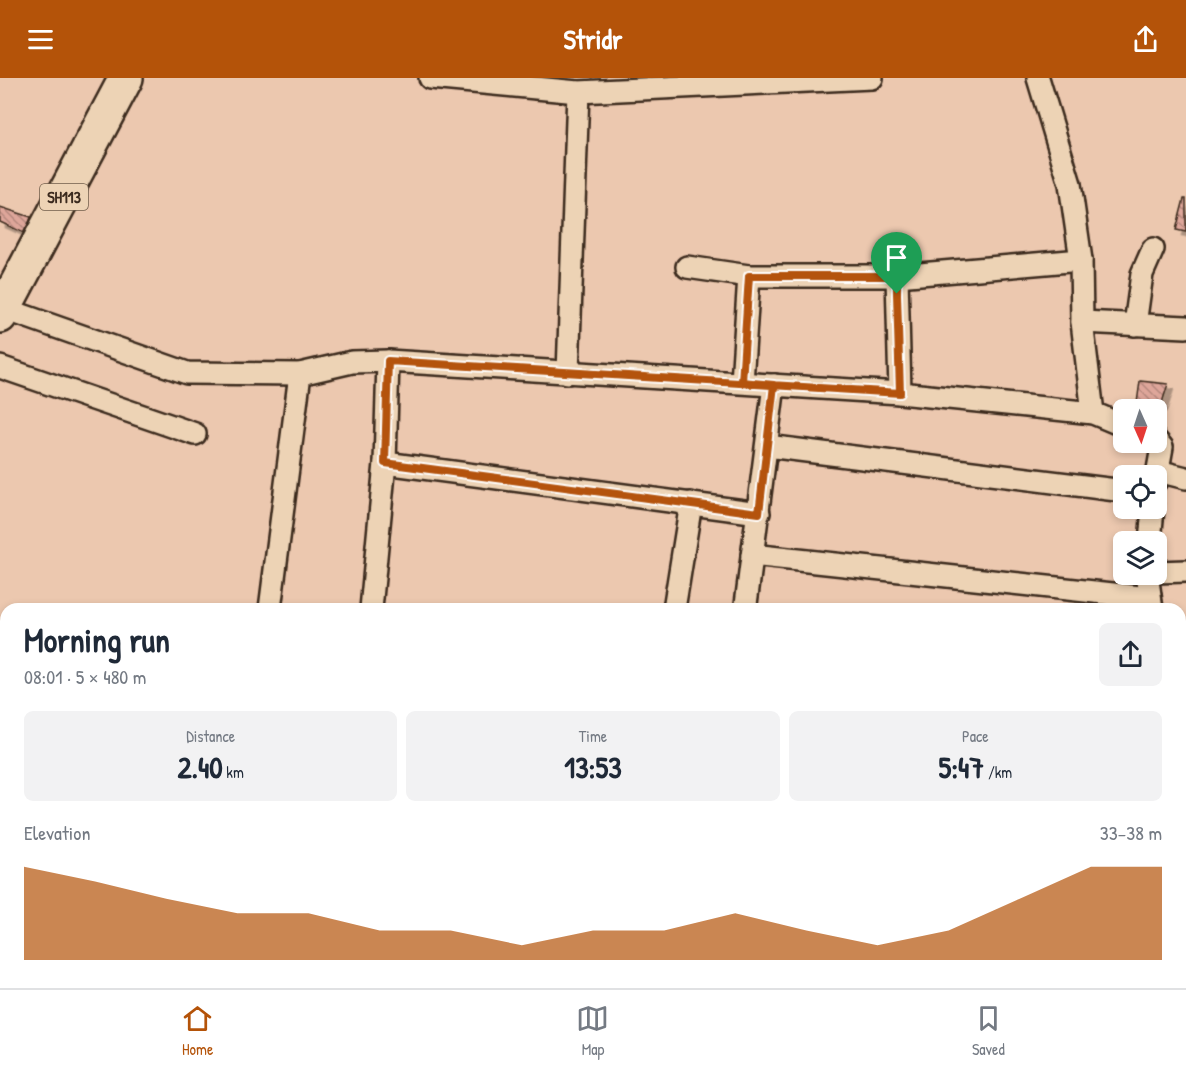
<!DOCTYPE html>
<html lang="en">
<head>
<meta charset="utf-8">
<style>
  body { margin:0; font-family:"Patrick Hand",sans-serif; background:#f2f2f3; color:#1f2937; height:100vh; display:flex; flex-direction:column; font-size:22px; white-space:nowrap }
  * { box-sizing:border-box; margin:0 }
  p { font-size:20px; color:#747a83 }
  .icon { flex:none; width:33px; height:33px; fill:none; stroke:currentColor; stroke-width:2; stroke-linecap:round; stroke-linejoin:round }
  .map { position:relative; flex:1; overflow:hidden }
  .drawer { position:absolute; left:0px; top:525px; width:1186px; height:386px; display:flex; flex-direction:column; background:#fff; border-radius:18px 18px 0 0; box-shadow:0 3px 9px #0003 }
  .drawer>* { flex:none }
  .needle { width:39px; rotate:177deg }
  .controls { position:absolute; left:1113px; top:321px; display:grid; gap:12px }
  .controls a { display:grid; place-items:center; width:54px; height:54px; border-radius:9px; background:#fff; box-shadow:0 3px 9px #0003; font-size:30px }
  .pin { position:absolute; display:grid; place-items:center; width:51px; height:51px; color:#fff; margin:-62px -26px; border-radius:50% 50% 50% 0; rotate:-45deg; box-shadow:0 0 6px #0007 }
  .pin .icon { rotate:45deg }
  .round { display:grid; place-items:center; flex:none; width:63px; height:63px; border-radius:9px; background:#f2f2f3 }
  .head { display:flex; align-items:center; justify-content:space-between; height:102px; padding:0 24px }
  h1 { font-size:33px; font-weight:800; line-height:45px }
  .stats { display:grid; grid-template-columns:repeat(3,1fr); gap:9px; height:102px; padding:6px 24px }
  .stats div { display:grid; align-content:center; border-radius:9px; background:#f2f2f3; text-align:center }
  .stats b { font-size:30px; font-weight:800 }
  .stats small { font-size:16px; font-weight:400 }
  .stats p { font-size:16px }
  .chart { height:168px; padding:12px 24px }
  .chart p { display:flex; justify-content:space-between }
  .chart svg { width:100%; height:108px; margin-top:6px; fill:#b45309; opacity:.7 }
  header { display:flex; justify-content:space-between; align-items:center; height:78px; padding:0 24px; background:#b45309; color:#fff; font-size:27px; font-weight:800 }
  .menu { display:flex; justify-content:space-around; align-items:center; height:84px; border-top:2px solid #e0e1e3; background:#fff; font-size:16px; color:#747a83 }
  .menu a { display:grid; justify-items:center; gap:3px }
  .menu .selected { color:#b45309 }
  .map>svg:first-child { display:block }
  .building { fill:url(#building-back-hatch); stroke:#3b2a1e; stroke-width:1.5; filter:url(#shadow) }
  .lines { fill:none; stroke-linecap:round; stroke-linejoin:round }
  .street-casing { stroke:#3b2a1e; stroke-width:26 }
  .primary-casing { stroke:#3b2a1e; stroke-width:38 }
  .street { stroke:#edd3b5; stroke-width:21 }
  .primary { stroke:#edd3b5; stroke-width:33 }
  .route-casing { stroke:#fff; stroke-width:12 }
  .route { stroke:#b45309; stroke-width:8 }
  .labels { text-anchor:middle; stroke-width:5; stroke-linejoin:round; paint-order:stroke }
  .shield { fill:#edd3b5; stroke:#705d4b; stroke-width:1.5 }
  .shield-label { font-size:16px; font-weight:bold; fill:#3b2a1e }
</style>
</head>
<body>
<header><svg class="icon" aria-label="menu" viewBox="0 0 24 24"><path d="M4 6h16M4 12h16M4 18h16"/></svg>Stridr<svg class="icon" aria-label="share" viewBox="0 0 24 24"><path d="M12 15V3M7 8l5-5 5 5M5 13v7h14v-7"/></svg></header>
<div class="map">
<svg width="1186" height="910" viewBox="0 0 1186 910">
  <defs>
    <pattern id="building-back-hatch" width="6" height="6" patternUnits="userSpaceOnUse" patternTransform="scale(1.5)"><rect width="6" height="6" fill="#dea69a"/><path d="M-1 5l2 2M0 0l6 6M5-1l2 2" fill="none" stroke="#b5877d"/></pattern>
    <filter id="shadow"><feDropShadow dx="5.5" dy="5.5" stdDeviation="0" flood-color="#0004"/></filter>
  </defs>
  <rect width="100%" height="100%" fill="#ecc8af"/>
  <filter id="ink" filterUnits="userSpaceOnUse"><feTurbulence type="fractalNoise" baseFrequency=".0167" numOctaves="2"/><feDisplacementMap in="SourceGraphic" scale="12" xChannelSelector="R" yChannelSelector="G"/><feConvolveMatrix kernelMatrix="1 2 1 2 8 2 1 2 1" color-interpolation-filters="sRGB"/></filter>
  <g filter="url(#ink)">
    <g class="building">
      <path d="M1184 121H1186V154L1176 152Z"/>
      <path d="M0 129 31 139 26 156 0 144Z"/>
      <path d="M1140 303 1168 306 1161 328 1137 325Z"/>
      <path d="M1186 626V657L1182 627Z"/>
      <path d="M1053 906V910H1035L1034 907Z"/>
    </g>
    <g class="lines">
      <g class="street-casing">
        <g id="street">
          <path d="M430 0 578 14 872 0"/>
          <path d="M1038 0 1070 106 1081 182 1082 244 1093 335"/>
          <path d="M687 189 749 198H897L1081 182"/>
          <path d="M897 198 900 315"/>
          <path d="M5 231 187 295 300 296 352 284 388 283 900 315 1093 335 1124 348"/>
          <path d="M1082 244 1186 249"/>
          <path d="M1135 247 1142 196 1153 171"/>
          <path d="M0 289 195 356"/>
          <path d="M568 295 578 14"/>
          <path d="M742 304 749 198"/>
          <path d="M1156 362 1162 369 1156 403"/>
          <path d="M767 368 1124 413"/>
          <path d="M385 385 759 435"/>
          <path d="M1158 393 1186 400"/>
          <path d="M1150 464 1153 430"/>
          <path d="M752 477 1150 520"/>
          <path d="M1156 494 1186 493"/>
          <path d="M1147 496 1152 531"/>
          <path d="M746 526 774 307"/>
          <path d="M270 531 300 296"/>
          <path d="M371 531 385 385 388 283"/>
          <path d="M674 531 691 425"/>
          <path d="M1180 691 1186 715"/>
          <path d="M0 710 6 712"/>
          <path d="M1180 792 1186 791"/>
          <path d="M0 807 6 813"/>
          <path d="M1180 892H1186"/>
          <path d="M769 904V910"/>
          <path d="M881 906 912 904"/>
          <path d="M322 910V904"/>
          <path d="M480 910 481 904"/>
          <path d="M688 910 689 904"/>
        </g>
      </g>
      <g class="primary-casing">
        <path id="primary" d="M0 238 126 0"/>
      </g>
      <use href="#street" class="street"/>
      <use href="#primary" class="primary"/>
    </g>
  </g>
  <g class="lines" filter="url(#ink)">
    <g class="route-casing">
      <path id="route" d="M897 216 900 315 388 283 385 385 759 435 774 307 742 304 749 198H897V216"/>
    </g>
    <use href="#route" class="route"/>
  </g>
  <g class="labels">
    <rect class="shield" x="40" y="106" width="48" height="26" rx="4.5"/>
    <g class="shield-label">
      <text x="64" y="125">SH113</text>
    </g>
  </g>
</svg>
<div class="controls">
<a><svg class="needle" viewBox="-14 -14 28 28"><path d="M0-13l5 13h-10z" fill="#e53935"/><path d="M0 13l5-13h-10z" fill="#747a83"/></svg></a>
<a><svg class="icon" aria-label="locate" viewBox="0 0 24 24"><circle cx="12" cy="12" r="6"/><path d="M12 2v4M12 18v4M2 12h4M18 12h4"/></svg></a>
<a><svg class="icon" aria-label="layers" viewBox="0 0 24 24"><path d="M12 4l9 5-9 5-9-5zM3 14l9 5 9-5"/></svg></a>
</div>
<div class="pin" style="left:897px;top:216px;background:#1e9e55"><svg class="icon" aria-label="arrive" viewBox="0 0 24 24"><path d="M6 21V4h12l-3 4 3 4H6"/></svg></div>
<section class="drawer">
<div class="head"><div><h1>Morning run</h1><p>08:01 · 5 × 480 m</p></div><a class="round"><svg class="icon" aria-label="share" viewBox="0 0 24 24"><path d="M12 15V3M7 8l5-5 5 5M5 13v7h14v-7"/></svg></a></div>
<div class="stats">
<div><p>Distance</p><b>2.40<small> km</small></b></div>
<div><p>Time</p><b>13:53</b></div>
<div><p>Pace</p><b>5:47<small> /km</small></b></div>
</div>
<div class="chart"><p><span>Elevation</span>33–38 m</p>
<svg viewBox="0 0 160 44" preserveAspectRatio="none"><path d="M0 44V6L10 12L20 19L30 25L40 25L50 32L60 32L70 38L80 32L90 32L100 25L110 32L120 38L130 32L140 19L150 6L160 6V44z"/></svg>
</div>
</section>
</div>
<nav class="menu">
<a class="selected"><svg class="icon" aria-label="home" viewBox="0 0 24 24"><path d="M3 11l9-7 9 7M6 9v11h12V9"/></svg>Home</a>
<a><svg class="icon" aria-label="map" viewBox="0 0 24 24"><path d="M3 6l6-2 6 2 6-2v14l-6 2-6-2-6 2zM9 4v14M15 6v14"/></svg>Map</a>
<a><svg class="icon" aria-label="saved" viewBox="0 0 24 24"><path d="M7 4h10v16l-5-4-5 4z"/></svg>Saved</a>
</nav>
</body>
</html>
